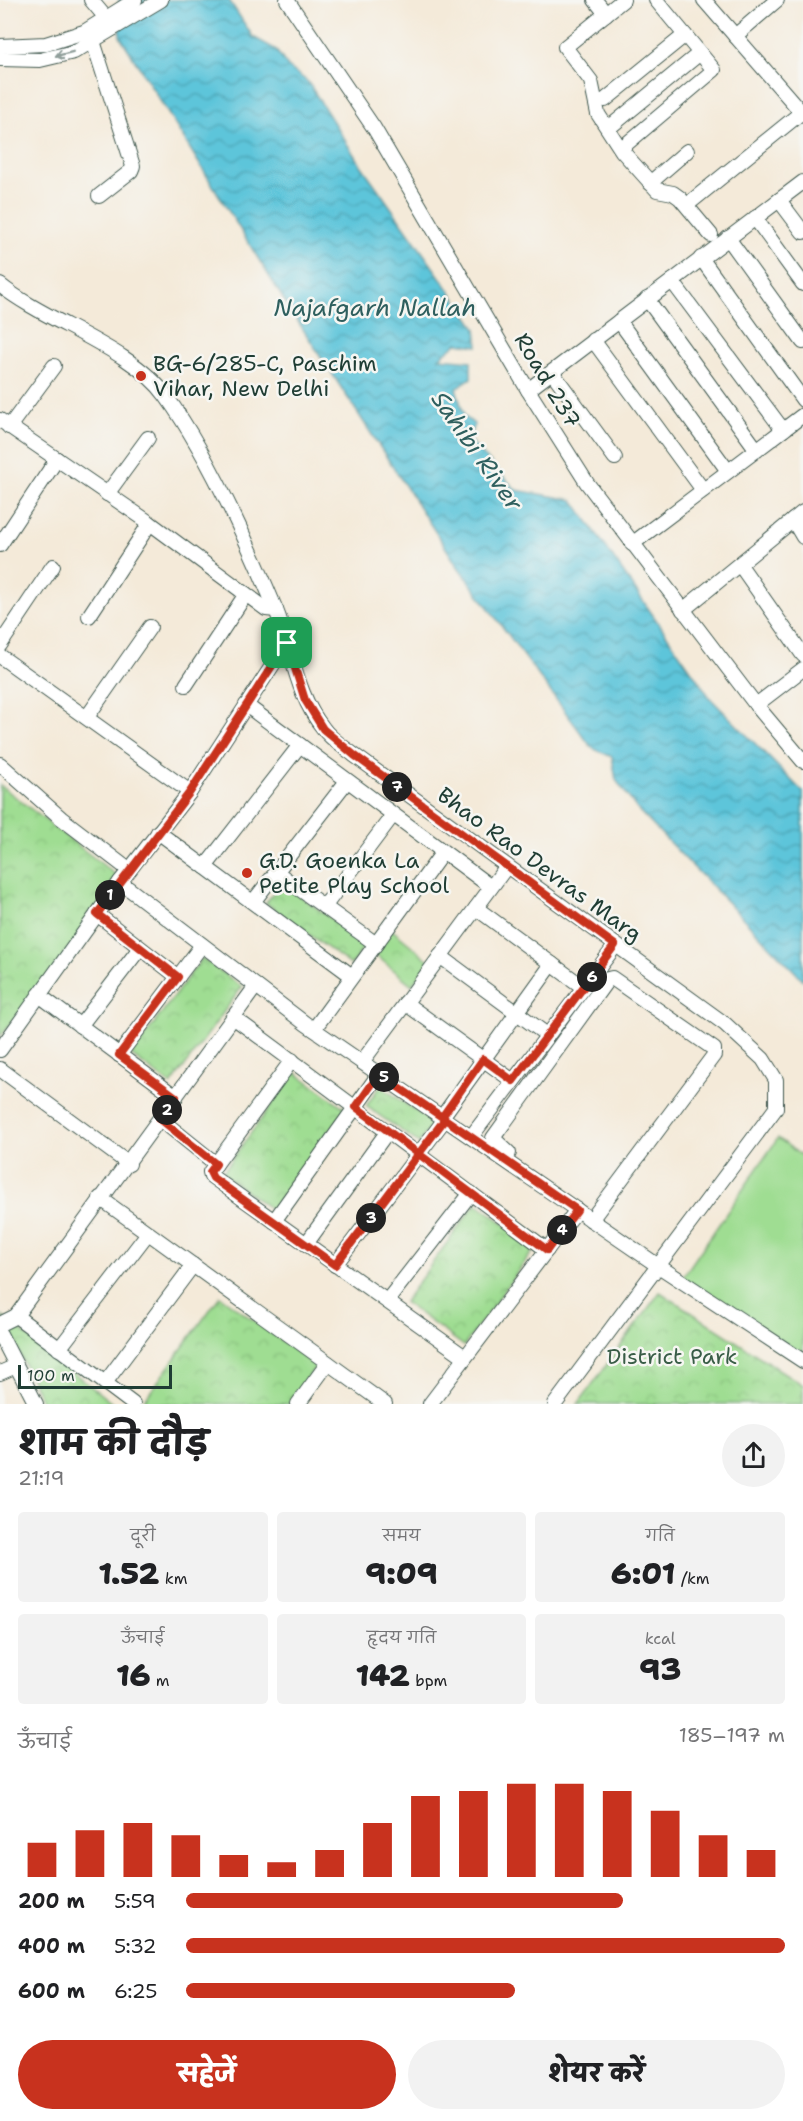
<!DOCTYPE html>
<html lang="hi">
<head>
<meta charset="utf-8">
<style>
  body { margin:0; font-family:"Shantell Sans","Playpen Sans Deva",sans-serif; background:#f2f2f2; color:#202124; height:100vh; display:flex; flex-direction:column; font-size:22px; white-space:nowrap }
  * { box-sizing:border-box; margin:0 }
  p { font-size:20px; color:#757577 }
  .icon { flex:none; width:33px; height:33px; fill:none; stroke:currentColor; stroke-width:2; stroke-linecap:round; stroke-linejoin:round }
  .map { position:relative; height:1404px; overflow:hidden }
  .sheet { display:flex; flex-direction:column; background:#fff; flex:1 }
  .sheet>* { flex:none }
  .scale { position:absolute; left:18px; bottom:15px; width:154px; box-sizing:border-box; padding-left:6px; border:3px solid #1f3d34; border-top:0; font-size:16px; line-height:21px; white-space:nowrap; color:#1f3d34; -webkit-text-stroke:4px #f6f6f2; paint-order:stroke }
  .pin { position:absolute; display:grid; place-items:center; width:51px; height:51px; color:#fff; margin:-26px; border-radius:12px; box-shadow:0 3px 9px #0006 }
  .km { position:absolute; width:30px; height:30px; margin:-15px; border-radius:50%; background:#222; color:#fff; font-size:16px; line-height:30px; text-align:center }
  .round { display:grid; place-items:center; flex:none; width:63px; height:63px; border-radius:32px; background:#f2f2f2 }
  .overview { display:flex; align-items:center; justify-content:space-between; height:102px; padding:0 18px }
  h1 { font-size:33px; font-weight:800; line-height:45px }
  .figures { display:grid; grid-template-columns:repeat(3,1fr); gap:9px; height:102px; padding:6px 18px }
  .figures div { display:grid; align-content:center; border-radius:6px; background:#f2f2f2; text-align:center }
  .figures b { font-size:30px; font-weight:800 }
  .figures small { font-size:16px; font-weight:400 }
  .figures p { font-size:16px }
  .chart { height:168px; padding:12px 18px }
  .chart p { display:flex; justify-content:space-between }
  .chart svg { width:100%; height:108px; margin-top:6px; stroke:#c8321e; stroke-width:6 }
  .action { display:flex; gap:12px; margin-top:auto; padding:12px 18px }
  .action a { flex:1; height:69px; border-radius:36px; background:#c8321e; color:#fff; font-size:24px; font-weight:800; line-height:69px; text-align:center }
  .action a+a { background:#f2f2f2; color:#202124 }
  ul { padding:0 18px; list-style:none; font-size:20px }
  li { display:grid; grid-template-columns:96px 72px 1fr; align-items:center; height:45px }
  li i { height:15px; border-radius:8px; background:#c8321e }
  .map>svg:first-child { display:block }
  .grass { fill:#9fdd92; stroke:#5f8d63; stroke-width:1.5 }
  .park { fill:url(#park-crowns); stroke:#5f8d63; stroke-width:1.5 }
  .water { fill:url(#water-waves); stroke:#3e8187; stroke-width:1.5 }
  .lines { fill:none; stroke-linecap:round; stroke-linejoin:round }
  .minor-casing { stroke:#3f574d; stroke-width:16 }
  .minor { stroke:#fff; stroke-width:14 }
  .oneway { stroke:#8f9e9a }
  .route-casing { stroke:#fff; stroke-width:12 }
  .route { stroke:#c8321e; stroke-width:8 }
  .poi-dot { fill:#c8321e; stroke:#f6f6f2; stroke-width:2 }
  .labels { text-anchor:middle; stroke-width:5; stroke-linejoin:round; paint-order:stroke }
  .poi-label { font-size:22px; fill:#1f3d34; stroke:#f6f6f2; text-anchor:start }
  .street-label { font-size:22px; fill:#1f3d34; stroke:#f6f6f2 }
  .park-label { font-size:22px; fill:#395d47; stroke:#f6f6f2 }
  .water-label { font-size:24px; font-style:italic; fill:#2e5f5e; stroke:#f6f6f2 }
</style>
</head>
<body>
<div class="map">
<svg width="803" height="1404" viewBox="0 0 803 1404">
  <defs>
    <pattern id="park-crowns" width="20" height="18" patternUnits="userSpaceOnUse" patternTransform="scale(1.5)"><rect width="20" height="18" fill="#9fdd92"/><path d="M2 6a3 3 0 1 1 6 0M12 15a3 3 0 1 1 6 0" fill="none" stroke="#88bf7e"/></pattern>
    <pattern id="water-waves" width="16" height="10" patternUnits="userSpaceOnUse" patternTransform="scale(1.5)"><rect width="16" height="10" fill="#5dc5da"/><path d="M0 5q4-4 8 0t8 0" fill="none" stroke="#4ca1b2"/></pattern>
  </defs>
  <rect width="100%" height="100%" fill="#f6f6f2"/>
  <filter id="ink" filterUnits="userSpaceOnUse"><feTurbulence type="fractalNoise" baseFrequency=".0167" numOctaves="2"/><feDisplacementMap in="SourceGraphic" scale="12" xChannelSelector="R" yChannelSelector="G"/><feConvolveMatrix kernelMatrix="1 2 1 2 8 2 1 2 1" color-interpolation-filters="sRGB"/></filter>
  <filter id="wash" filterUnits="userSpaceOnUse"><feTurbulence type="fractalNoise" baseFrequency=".008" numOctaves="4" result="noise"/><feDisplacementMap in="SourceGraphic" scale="24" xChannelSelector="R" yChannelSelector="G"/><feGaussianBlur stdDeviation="1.35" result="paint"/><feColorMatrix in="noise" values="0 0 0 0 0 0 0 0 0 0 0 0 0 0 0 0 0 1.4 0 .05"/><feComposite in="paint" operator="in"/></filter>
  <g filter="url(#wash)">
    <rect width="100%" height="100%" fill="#f4ead9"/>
    <path class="grass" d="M778 1138 803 1157V1355L680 1281Z"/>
    <g class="park">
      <path d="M0 785 125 882 0 1037Z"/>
      <path d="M281 882 366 944 351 965 266 903Z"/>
      <path d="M391 929 430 961 412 985 373 953Z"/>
      <path d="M202 958 242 987 171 1085 131 1055Z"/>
      <path d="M295 1072 346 1109 272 1210 222 1173Z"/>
      <path d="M380 1086 433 1123 419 1143 366 1106Z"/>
      <path d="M476 1203 536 1247 464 1346 404 1302Z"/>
      <path d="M660 1292 803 1385V1404H578Z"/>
      <path d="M220 1296 316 1366 289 1404H145L143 1402Z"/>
      <path d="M2 1316 113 1404H43Z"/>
    </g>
    <path class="water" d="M119 0H229L253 37 275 49 288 67 308 82 356 158 476 328 478 346 457 343 439 358 471 361V378L456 388 464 416 475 425 468 439 516 490 573 500 711 699 803 792V980L637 809 616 780 612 757 592 748 459 568 284 300 120 36Z"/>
  </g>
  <g filter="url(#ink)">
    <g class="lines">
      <g class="minor-casing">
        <g id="minor">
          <path d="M91 0 106 18"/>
          <path d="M287 0 374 128 528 390 587 483 756 705 803 761"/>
          <path d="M595 0 606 14"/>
          <path d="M623 0 565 47 591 81 598 114 622 151 657 190 673 193 680 198 711 235"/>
          <path d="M704 0 803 114"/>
          <path d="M735 36 777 0"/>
          <path d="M93 41 133 166 131 171 99 196"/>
          <path d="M0 46 46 44 84 32 135 0"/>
          <path d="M0 59 40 60 74 52 161 0"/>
          <path d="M605 100 685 35"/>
          <path d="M610 127 700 53"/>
          <path d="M624 146 714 70 656 0"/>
          <path d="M650 183 687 151"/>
          <path d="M693 200 802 112"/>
          <path d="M779 200 803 232"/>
          <path d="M755 218 803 284"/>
          <path d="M728 238 803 342"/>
          <path d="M701 258 803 400"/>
          <path d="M672 281 783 430"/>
          <path d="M0 285C46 322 133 349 166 396 208 454 248 543 276 610 292 649 296 695 323 728 330 739 344 747 354 755L725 1024 763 1059 776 1080V1108L555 1404"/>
          <path d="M647 299 757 450"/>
          <path d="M619 321 728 471"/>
          <path d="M593 340 703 490"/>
          <path d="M552 372 615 458"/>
          <path d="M528 390 803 182"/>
          <path d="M0 420 150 523 266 609 276 610"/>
          <path d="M9 427 54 366"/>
          <path d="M107 494 148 438"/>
          <path d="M793 520 803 537"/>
          <path d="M632 544 803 415"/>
          <path d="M0 545 57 459"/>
          <path d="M740 565 803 655"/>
          <path d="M683 610 803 512"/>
          <path d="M89 616 150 523"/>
          <path d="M0 645 53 566"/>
          <path d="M0 656 190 792"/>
          <path d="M186 685 246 594"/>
          <path d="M246 705 491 887"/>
          <path d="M756 705 803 669"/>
          <path d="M87 717 150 627"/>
          <path d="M0 764 61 818 129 870"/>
          <path d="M158 832 352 976"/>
          <path d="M205 867 300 745"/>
          <path d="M276 872 376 944"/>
          <path d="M120 882 306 1024 657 1265 803 1361"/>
          <path d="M253 902 347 781"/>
          <path d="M324 907 393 815"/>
          <path d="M476 908 583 987"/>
          <path d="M97 914 178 977"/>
          <path d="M440 956 547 1035"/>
          <path d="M39 995 176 1097"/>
          <path d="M405 1003 513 1081"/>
          <path d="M233 1017 547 1250"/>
          <path d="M80 1026 140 948"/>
          <path d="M314 1029 443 852"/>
          <path d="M0 1050 120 882 190 792 287 643"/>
          <path d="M119 1055 202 945"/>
          <path d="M292 1060 216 1164 210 1172 211 1176 465 1357"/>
          <path d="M362 1062 507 866"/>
          <path d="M0 1069 129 1164"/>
          <path d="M442 1117 552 964"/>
          <path d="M160 1119 216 1164"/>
          <path d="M471 1137 616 945"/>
          <path d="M509 1153 493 1138 608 979 612 978 714 1049V1055L591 1220"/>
          <path d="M100 1198 385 1404"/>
          <path d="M274 1221 379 1074"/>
          <path d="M306 1244 388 1131"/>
          <path d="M335 1265 445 1119"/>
          <path d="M387 1301 471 1193"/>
          <path d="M16 1316 133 1404"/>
          <path d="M0 1324 16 1316 256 986"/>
          <path d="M0 1334 36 1404"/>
          <path d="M59 1349 148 1233"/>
          <path d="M0 1373 16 1366"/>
          <path d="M105 1383 193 1265"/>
          <path d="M298 1404 328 1363"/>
          <path d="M430 1404 577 1210"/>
        </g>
      </g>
      <use href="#minor" class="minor"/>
    </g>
    <defs><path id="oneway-shaft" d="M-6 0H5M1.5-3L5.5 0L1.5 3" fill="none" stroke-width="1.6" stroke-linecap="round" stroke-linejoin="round" transform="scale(1.5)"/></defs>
    <use class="oneway" href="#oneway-shaft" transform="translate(64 54) rotate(166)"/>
  </g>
  <g class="lines" filter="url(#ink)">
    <g class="route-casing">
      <path id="route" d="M287 643 190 792 97 914 178 977 119 1055 176 1097 160 1119 216 1164 210 1172 213 1178 335 1265C372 1216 408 1168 445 1119L577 1210 547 1250 356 1107 379 1074 442 1117 483 1059 513 1081 615 945 354 755 323 729 305 700 287 643"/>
    </g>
    <use href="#route" class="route"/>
  </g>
  <g class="poi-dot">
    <circle cx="141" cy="376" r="6"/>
    <circle cx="247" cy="873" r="6"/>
  </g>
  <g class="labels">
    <g class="poi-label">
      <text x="153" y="371">BG-6/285-C, Paschim<tspan x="153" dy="25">Vihar, New Delhi</tspan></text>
      <text x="259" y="868">G.D. Goenka La<tspan x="259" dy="25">Petite Play School</tspan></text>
    </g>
    <g class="street-label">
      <text transform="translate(548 380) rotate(59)" y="8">Road 237</text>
      <text transform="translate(540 864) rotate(36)" y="8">Bhao Rao Devras Marg</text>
    </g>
    <g class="park-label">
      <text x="672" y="1364">District Park</text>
    </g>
    <g class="water-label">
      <text x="375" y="316">Najafgarh Nallah</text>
      <text transform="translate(477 451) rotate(55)" y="8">Sahibi River</text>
    </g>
  </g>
</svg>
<div class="scale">100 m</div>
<div class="pin" style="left:287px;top:643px;background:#1e9e55"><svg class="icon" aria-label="arrive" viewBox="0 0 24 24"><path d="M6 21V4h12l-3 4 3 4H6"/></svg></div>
<b class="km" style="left:110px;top:895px">1</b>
<b class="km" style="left:167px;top:1110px">2</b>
<b class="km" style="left:371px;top:1218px">3</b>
<b class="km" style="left:562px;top:1230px">4</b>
<b class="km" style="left:384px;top:1077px">5</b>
<b class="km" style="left:592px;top:977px">6</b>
<b class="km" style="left:397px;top:787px">7</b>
</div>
<section class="sheet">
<div class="overview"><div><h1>शाम की दौड़</h1><p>21:19</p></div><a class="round"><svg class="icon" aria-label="share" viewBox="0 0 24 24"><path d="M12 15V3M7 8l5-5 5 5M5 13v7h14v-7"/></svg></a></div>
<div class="figures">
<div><p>दूरी</p><b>1.52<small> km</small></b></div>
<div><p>समय</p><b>9:09</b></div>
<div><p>गति</p><b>6:01<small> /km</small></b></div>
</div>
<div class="figures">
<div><p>ऊँचाई</p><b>16<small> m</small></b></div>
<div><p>हृदय गति</p><b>142<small> bpm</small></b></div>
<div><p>kcal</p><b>93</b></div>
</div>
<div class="chart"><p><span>ऊँचाई</span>185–197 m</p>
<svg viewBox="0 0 160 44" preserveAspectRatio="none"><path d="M5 44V30M15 44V25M25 44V22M35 44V27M45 44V35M55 44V38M65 44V33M75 44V22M85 44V11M95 44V9M105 44V6M115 44V6M125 44V9M135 44V17M145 44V27M155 44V33"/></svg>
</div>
<ul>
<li><b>200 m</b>5:59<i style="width:73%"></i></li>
<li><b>400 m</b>5:32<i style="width:100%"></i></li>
<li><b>600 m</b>6:25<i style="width:55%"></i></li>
</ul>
<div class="action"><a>सहेजें</a><a>शेयर करें</a></div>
</section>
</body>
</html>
